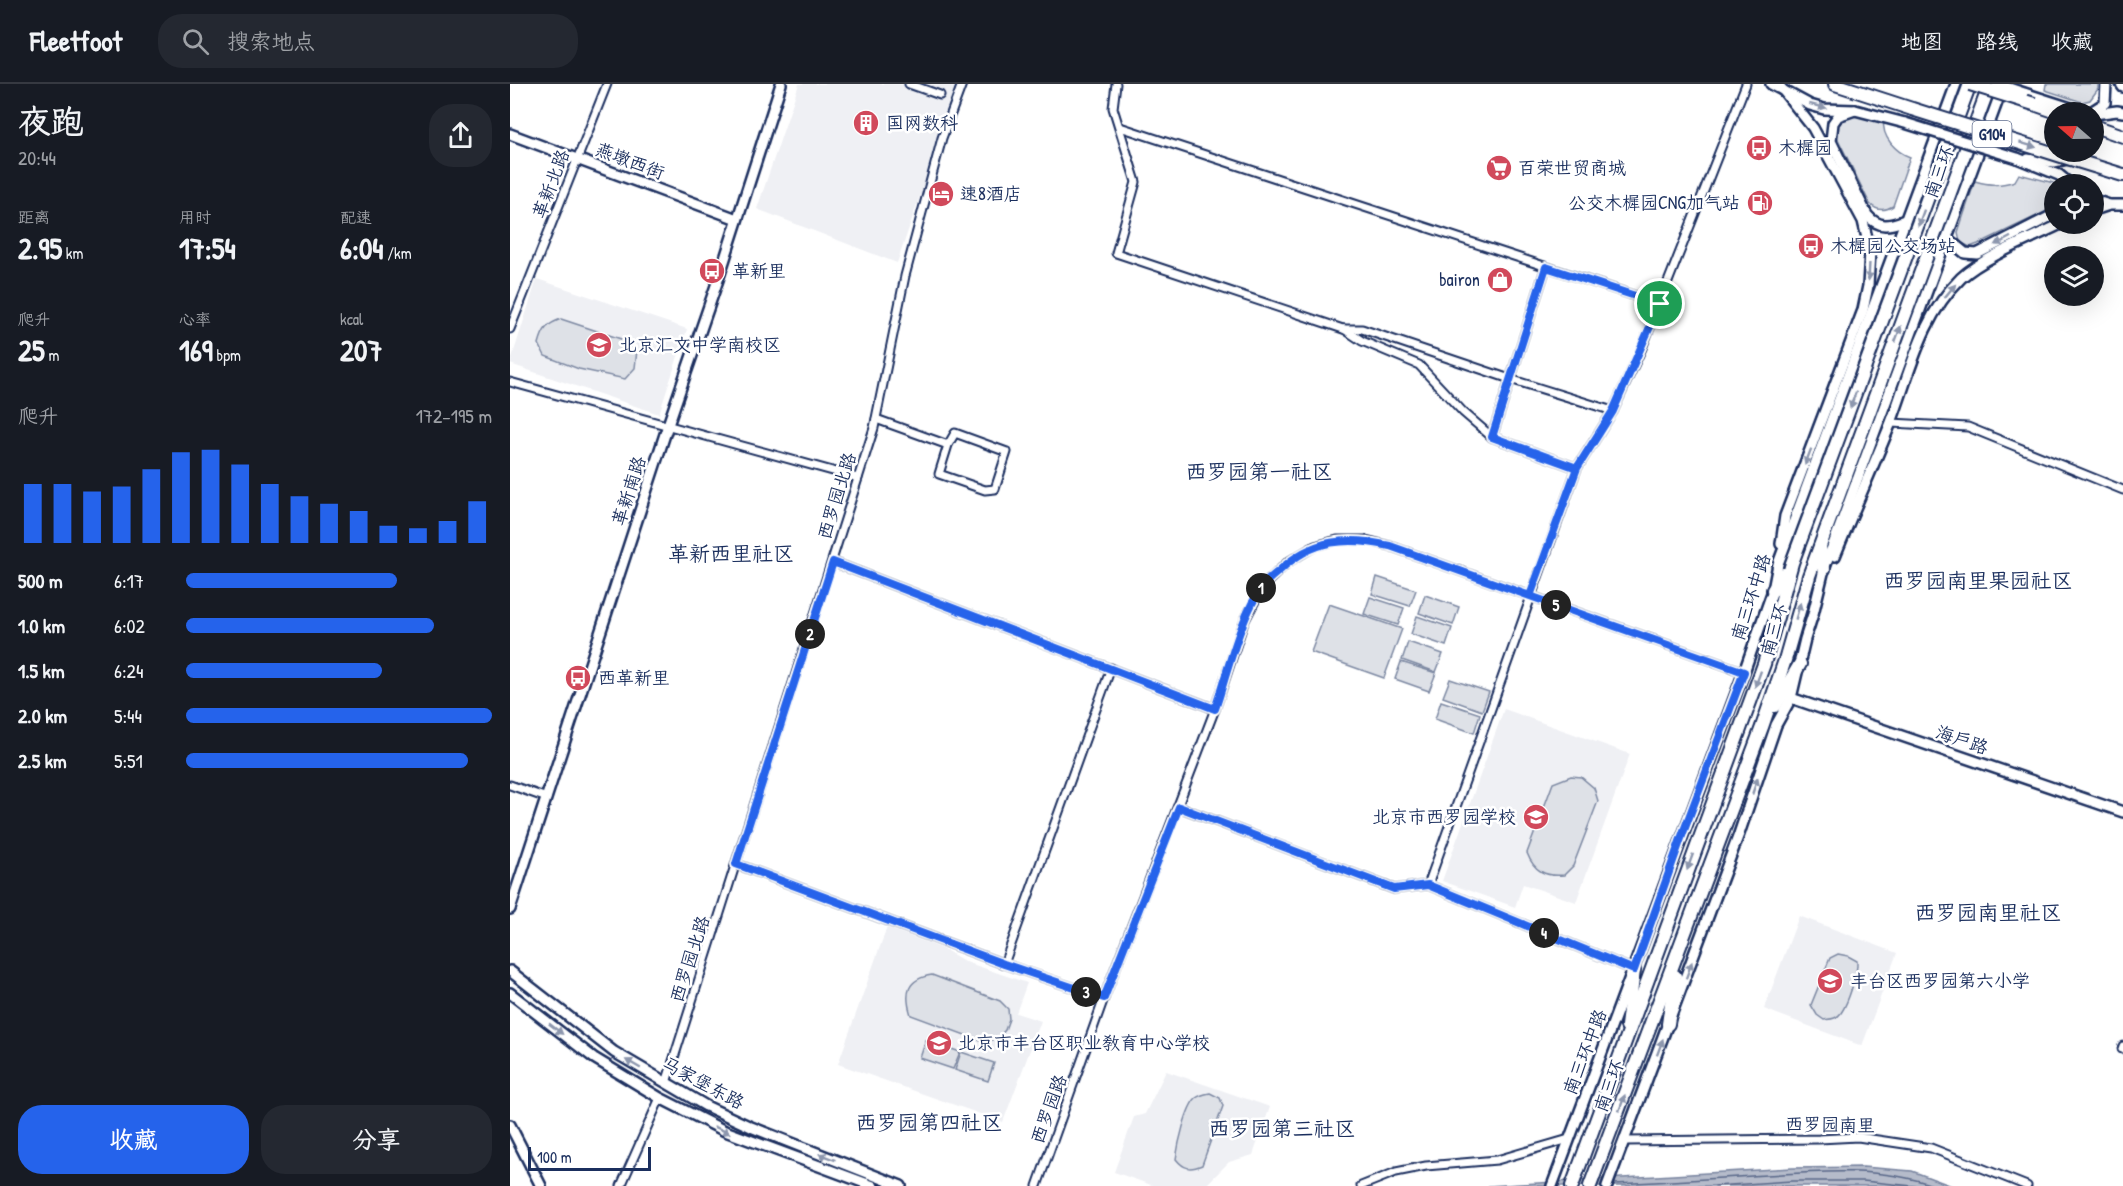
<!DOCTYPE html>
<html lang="zh">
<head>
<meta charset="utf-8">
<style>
  body { margin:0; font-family:"Patrick Hand","LXGW WenKai TC",sans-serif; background:#242831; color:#f1f3f6; height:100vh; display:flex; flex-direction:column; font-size:22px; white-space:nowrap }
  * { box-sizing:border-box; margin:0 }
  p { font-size:20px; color:#9ea1a6 }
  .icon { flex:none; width:33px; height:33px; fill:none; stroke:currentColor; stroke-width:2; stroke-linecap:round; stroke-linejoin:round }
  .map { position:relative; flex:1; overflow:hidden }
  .sheet { display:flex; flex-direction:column; background:#171b24; width:510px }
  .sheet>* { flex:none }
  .needle { width:39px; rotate:290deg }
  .tools { position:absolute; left:1534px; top:18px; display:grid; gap:12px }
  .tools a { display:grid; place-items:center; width:60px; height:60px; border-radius:50%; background:#171b24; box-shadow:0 6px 24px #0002; font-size:30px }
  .scale { position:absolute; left:18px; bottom:15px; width:123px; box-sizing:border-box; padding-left:6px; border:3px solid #1b2f5e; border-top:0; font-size:16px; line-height:21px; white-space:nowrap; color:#1b2f5e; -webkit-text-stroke:4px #fff; paint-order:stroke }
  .pin { position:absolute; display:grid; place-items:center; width:51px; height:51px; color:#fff; margin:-26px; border:3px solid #fff; border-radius:50%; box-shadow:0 2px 6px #0007 }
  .km { position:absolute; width:30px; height:30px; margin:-15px; border-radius:50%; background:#222; color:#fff; font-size:16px; line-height:30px; text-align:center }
  .round { display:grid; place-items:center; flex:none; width:63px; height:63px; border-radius:24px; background:#242831 }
  .head { display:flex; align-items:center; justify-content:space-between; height:102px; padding:0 18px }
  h1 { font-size:33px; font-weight:700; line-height:45px }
  .figures { display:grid; grid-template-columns:repeat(3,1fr); gap:9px; height:102px; padding:6px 18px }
  .figures div { display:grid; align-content:center }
  .figures b { font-size:30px; font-weight:700 }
  .figures small { font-size:16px; font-weight:400 }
  .figures p { font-size:16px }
  .chart { height:168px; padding:12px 18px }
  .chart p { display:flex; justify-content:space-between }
  .chart svg { width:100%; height:108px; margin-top:6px; stroke:#2563eb; stroke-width:6 }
  .action { display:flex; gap:12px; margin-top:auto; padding:12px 18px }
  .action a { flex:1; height:69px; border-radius:24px; background:#2563eb; color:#fff; font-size:24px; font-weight:700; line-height:69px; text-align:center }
  .action a+a { background:#242831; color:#f1f3f6 }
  ul { padding:0 18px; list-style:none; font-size:20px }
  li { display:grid; grid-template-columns:96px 72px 1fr; align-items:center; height:45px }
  li i { height:15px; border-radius:8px; background:#2563eb }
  header { display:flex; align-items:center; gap:36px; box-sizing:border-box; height:84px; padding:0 30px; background:#171b24; border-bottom:2px solid #363941 }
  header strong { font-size:28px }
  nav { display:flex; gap:33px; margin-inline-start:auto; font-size:21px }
  .search { width:420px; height:54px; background:#242831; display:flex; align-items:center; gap:15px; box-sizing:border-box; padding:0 21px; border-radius:24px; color:#9ea1a6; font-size:22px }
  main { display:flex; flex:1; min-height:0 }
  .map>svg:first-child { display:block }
  .built { fill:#eff0f4 }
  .green { fill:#dee1e7; stroke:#7c88a2; stroke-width:1.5 }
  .water { fill:#b5bbca; stroke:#77839f; stroke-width:1.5 }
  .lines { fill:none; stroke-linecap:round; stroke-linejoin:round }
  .shore { stroke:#596789; stroke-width:1.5 }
  .street-casing { stroke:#1b2f5e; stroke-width:11 }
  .secondary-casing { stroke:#1b2f5e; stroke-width:14 }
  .highway-casing { stroke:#1b2f5e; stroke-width:16 }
  .street { stroke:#fff; stroke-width:7 }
  .secondary { stroke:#fff; stroke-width:9 }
  .highway { stroke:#fff; stroke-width:12 }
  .secondary-bridge-casing { stroke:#1b2f5e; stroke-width:14; stroke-linecap:butt }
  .highway-bridge-casing { stroke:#1b2f5e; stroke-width:16; stroke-linecap:butt }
  .secondary-bridge { stroke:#fff; stroke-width:9 }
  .highway-bridge { stroke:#fff; stroke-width:12 }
  .oneway { fill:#8d97ae }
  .route-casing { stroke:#fff; stroke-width:12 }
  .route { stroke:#2563eb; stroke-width:8 }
  .labels { text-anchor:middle; stroke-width:5; stroke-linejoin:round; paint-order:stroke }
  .shield { fill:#fff; stroke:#5f6d8e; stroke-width:1.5 }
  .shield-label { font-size:16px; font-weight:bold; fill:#1b2f5e }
  .poi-label { font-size:18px; fill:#1b2f5e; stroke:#fff; text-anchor:start }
  .street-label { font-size:18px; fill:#1b2f5e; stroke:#fff }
  .quarter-label { font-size:21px; fill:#1b2f5e; stroke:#fff }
</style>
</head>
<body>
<header>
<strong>Fleetfoot</strong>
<div class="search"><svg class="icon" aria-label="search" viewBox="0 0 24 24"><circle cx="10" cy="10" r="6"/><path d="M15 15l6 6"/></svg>搜索地点</div>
<nav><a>地图</a><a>路线</a><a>收藏</a></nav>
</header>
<main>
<section class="sheet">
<div class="head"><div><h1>夜跑</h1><p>20:44</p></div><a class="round"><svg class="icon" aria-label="share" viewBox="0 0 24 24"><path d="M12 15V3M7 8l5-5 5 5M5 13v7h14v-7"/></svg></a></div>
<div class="figures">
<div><p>距离</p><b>2.95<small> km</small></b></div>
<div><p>用时</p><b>17:54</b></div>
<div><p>配速</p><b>6:04<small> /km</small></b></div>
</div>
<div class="figures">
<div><p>爬升</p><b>25<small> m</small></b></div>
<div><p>心率</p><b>169<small> bpm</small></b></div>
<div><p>kcal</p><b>207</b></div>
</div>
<div class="chart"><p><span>爬升</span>172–195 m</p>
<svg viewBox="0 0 160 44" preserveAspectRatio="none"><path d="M5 44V20M15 44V20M25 44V23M35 44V21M45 44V14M55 44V7M65 44V6M75 44V12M85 44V20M95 44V25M105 44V28M115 44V31M125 44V37M135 44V38M145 44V35M155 44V27"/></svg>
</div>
<ul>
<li><b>500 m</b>6:17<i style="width:69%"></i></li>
<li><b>1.0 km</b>6:02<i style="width:81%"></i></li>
<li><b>1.5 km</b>6:24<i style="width:64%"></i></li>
<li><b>2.0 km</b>5:44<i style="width:100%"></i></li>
<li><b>2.5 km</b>5:51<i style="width:92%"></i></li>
</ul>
<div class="action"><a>收藏</a><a>分享</a></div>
</section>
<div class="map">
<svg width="1613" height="1102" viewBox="0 0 1613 1102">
  <rect width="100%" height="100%" fill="#fff"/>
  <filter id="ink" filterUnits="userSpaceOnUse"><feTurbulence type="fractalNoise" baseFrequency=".0167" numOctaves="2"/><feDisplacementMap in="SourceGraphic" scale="12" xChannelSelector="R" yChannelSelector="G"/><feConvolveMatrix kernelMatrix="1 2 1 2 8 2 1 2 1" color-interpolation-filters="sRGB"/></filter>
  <g filter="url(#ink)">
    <g class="built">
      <path d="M289 0H448L387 179 247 125Z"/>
      <path d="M27 195 177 245 149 330 0 280Z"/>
      <path d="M994 625 1120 670 1066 818 1013 800 1005 823 932 797Z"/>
      <path d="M1289 832 1387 869 1352 962 1254 925Z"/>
      <path d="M377 843 430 863 456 878 517 899 506 929 531 937 493 1038 328 980Z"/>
      <path d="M656 987 760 1023 743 1071 719 1078 695 1102H644L604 1088 624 1033 635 1030Z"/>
    </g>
    <g class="green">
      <path d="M1536 0H1588V5L1580 16 1572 18 1535 6Z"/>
      <path d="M1340 25 1374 36C1371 53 1386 68 1400 73L1383 122C1375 127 1367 127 1360 120L1325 49 1326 37Z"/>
      <path d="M1509 90 1544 99 1545 121 1541 125 1468 160 1460 163 1450 158 1448 148 1465 97C1479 101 1490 102 1505 97Z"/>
      <path d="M51 235 117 257 127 266 125 284 115 295 69 285 35 272 29 260C33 245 37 240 51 235Z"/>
      <path d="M867 493 906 506 900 522 862 510Z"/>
      <path d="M915 511 949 523 943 541 909 529Z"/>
      <path d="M860 513 894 524 888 541 854 530Z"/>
      <path d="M819 520 892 545 874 594 801 568Z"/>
      <path d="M907 532 942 544 936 562 901 550Z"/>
      <path d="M898 558 933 570 926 588 892 576Z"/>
      <path d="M891 578 926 589 919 607 885 595Z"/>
      <path d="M940 595 979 608 972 627 933 613Z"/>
      <path d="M931 617 970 630 964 649 925 635Z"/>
      <path d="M1061 692 1071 693 1084 704 1088 717 1063 782 1054 791C1035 793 1024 787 1017 769L1043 699Z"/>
      <path d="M1328 870 1338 872 1347 877C1348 889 1338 919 1331 929 1327 935 1320 935 1314 936L1307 931 1301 921 1320 874Z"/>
      <path d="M422 891 490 917 498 925 499 935 495 946 488 954 474 958 401 931C394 909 397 895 422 891Z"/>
      <path d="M416 956 450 968 443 985 410 974Z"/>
      <path d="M451 968 484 979 478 997 445 986Z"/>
      <path d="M700 1009 710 1014 713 1022 692 1081C680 1086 674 1085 666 1075 668 1061 676 1023 686 1014 690 1011 695 1010 700 1009Z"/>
    </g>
    <path class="water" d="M1353 1083 1402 1087 1442 1102H978L1282 1084Z"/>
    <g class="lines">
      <g class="shore">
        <path d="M1104 1100C1150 1098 1196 1095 1242 1092 1301 1088 1368 1081 1425 1102"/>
        <path d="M1205 1102 1282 1097H1353L1403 1102"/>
      </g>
      <g class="street-casing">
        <g id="street">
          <path d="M399 0 430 11"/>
          <path d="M606 0 603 24 626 98 606 169 833 245H852L1000 295 1103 327"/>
          <path d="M610 43 1150 220"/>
          <path d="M0 245 97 0"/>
          <path d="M834 245 852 257 909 281 953 328 982 353 1067 384"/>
          <path d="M0 298 348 394"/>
          <path d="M366 335 438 361 445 349 497 368 485 405 475 406 429 390 438 361"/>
          <path d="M1381 339 1458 343 1613 406"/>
          <path d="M982 353 1036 183"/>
          <path d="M323 478 705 625"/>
          <path d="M0 701 37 714"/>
          <path d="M669 723 884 805 918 801 1124 886"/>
          <path d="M226 780 494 880 594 914"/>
          <path d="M918 801 1067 384 1103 327 1132 264 1236 0"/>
          <path d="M494 880 601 584"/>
          <path d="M1612 965 1613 962"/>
          <path d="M156 999 364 344 395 192 432 54 452 0"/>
          <path d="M1115 1057 1309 1055 1348 1053 1421 1064 1517 1102"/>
          <path d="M111 1102 150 1014"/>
          <path d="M527 1102 594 914 705 625 734 538 753 502 778 478 805 462 827 456H856L880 462 1234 588"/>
          <path d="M851 1102 886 1088 916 1082 987 1076 1059 1055"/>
        </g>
      </g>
      <g class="secondary-casing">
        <g id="secondary">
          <path d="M1261 0 1300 21 1314 25 1345 26 1395 39"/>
          <path d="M1268 0 1303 44 1353 137 1360 167 1358 202 1353 226 1275 432 1271 460"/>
          <path d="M1611 0 1613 3"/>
          <path d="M1514 9 1573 28"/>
          <path d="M1345 26 1328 32 1323 39 1321 57 1357 131C1369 145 1380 142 1395 136"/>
          <path d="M1581 28 1595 19 1596 0"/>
          <path d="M1584 30 1607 27 1613 28"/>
          <path d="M0 50 227 135"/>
          <path d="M1507 74 1549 91 1560 100"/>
          <path d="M1518 75 1544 78 1558 75"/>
          <path d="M1584 116 1599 121"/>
          <path d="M1584 126 1599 121H1613"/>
          <path d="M1438 155 1455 169 1467 170 1545 130"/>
          <path d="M1325 472C1343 428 1362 385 1380 341 1400 290 1410 234 1451 194 1472 174 1524 153 1551 140"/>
          <path d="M1281 614 1613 728"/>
          <path d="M0 825 158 341 210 190 271 0"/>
          <path d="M0 887 104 968 196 1022 241 1043 391 1102"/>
          <path d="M0 909 84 974 150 1014 215 1047 363 1102"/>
          <path d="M0 1041 31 1102"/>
          <path d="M1042 1102 1234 588 1263 506 1268 480 1446 0"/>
          <path d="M1097 1102 1229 750 1266 641 1281 614 1295 555 1303 530 1314 485 1492 5"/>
        </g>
      </g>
      <g class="highway-casing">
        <g id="highway">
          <path d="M1325 0 1402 25"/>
          <path d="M1524 20 1547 28"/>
          <path d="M1584 42 1613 52"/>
          <path d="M1561 75 1613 91"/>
          <path d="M1310 463 1314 485"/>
          <path d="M1263 506 1274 490"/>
          <path d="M1265 622 1290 580"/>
          <path d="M1158 940 1165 892"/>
          <path d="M1117 942 1124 886"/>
          <path d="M1062 1102 1254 580 1282 479 1460 0"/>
          <path d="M1080 1102 1252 643 1275 576 1299 492 1480 0"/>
        </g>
      </g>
      <use href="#street" class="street"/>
      <use href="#secondary" class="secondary"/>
      <use href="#highway" class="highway"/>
      <g class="secondary-bridge-casing">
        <g id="secondary-bridge">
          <path d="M1487 0 1514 9"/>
          <path d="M1395 39 1507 74"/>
        </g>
      </g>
      <g class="highway-bridge-casing">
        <g id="highway-bridge">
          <path d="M1460 0 1524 20"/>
          <path d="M1402 25 1561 75"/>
        </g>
      </g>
      <use href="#secondary-bridge" class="secondary-bridge"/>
      <use href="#highway-bridge" class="highway-bridge"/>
    </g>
    <defs><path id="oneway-solid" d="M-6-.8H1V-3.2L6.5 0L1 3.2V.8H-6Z" transform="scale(1.5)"/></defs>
    <g class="oneway">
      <use href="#oneway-solid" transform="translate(1308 22) rotate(14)"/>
      <use href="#oneway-solid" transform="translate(1518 61) rotate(17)"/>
      <use href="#oneway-solid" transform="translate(1411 134) rotate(110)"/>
      <use href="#oneway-solid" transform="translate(1493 157) rotate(152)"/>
      <use href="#oneway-solid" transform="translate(1359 188) rotate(93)"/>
      <use href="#oneway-solid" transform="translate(1440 207) rotate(-50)"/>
      <use href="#oneway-solid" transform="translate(1388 250) rotate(-70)"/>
      <use href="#oneway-solid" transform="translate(1343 316) rotate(110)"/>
      <use href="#oneway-solid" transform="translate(1298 373) rotate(111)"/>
      <use href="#oneway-solid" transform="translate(1288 527) rotate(-74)"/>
      <use href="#oneway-solid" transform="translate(1248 595) rotate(110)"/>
      <use href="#oneway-solid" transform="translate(1245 702) rotate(-71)"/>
      <use href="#oneway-solid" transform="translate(1180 778) rotate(110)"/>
      <use href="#oneway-solid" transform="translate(1179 886) rotate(-70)"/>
      <use href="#oneway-solid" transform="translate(46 945) rotate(38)"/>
      <use href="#oneway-solid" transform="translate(1150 963) rotate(-70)"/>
      <use href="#oneway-solid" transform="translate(123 980) rotate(-150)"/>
      <use href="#oneway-solid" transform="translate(1112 1019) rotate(-70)"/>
      <use href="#oneway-solid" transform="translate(212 1046) rotate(24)"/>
      <use href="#oneway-solid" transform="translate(317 1073) rotate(-159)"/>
    </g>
  </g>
  <g class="lines" filter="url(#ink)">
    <g class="route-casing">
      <path id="route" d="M1150 220 1103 327 1067 384 1020 512 880 462C837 452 803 455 770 486 764 491 757 496 753 502 731 530 717 590 705 625L323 478 226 780 494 880 594 914 669 723 884 805 918 801 1124 886 1173 749 1234 588 1020 512 1067 384 982 353 1036 183 1150 220"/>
    </g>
    <use href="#route" class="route"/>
  </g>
  <defs>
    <g id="building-disc" transform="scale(1.35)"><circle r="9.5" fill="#d1495b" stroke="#fff"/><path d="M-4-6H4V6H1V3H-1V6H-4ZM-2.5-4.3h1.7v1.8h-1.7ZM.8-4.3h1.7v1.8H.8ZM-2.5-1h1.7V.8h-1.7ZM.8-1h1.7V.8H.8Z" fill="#fff"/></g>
    <g id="bus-disc" transform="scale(1.35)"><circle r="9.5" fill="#d1495b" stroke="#fff"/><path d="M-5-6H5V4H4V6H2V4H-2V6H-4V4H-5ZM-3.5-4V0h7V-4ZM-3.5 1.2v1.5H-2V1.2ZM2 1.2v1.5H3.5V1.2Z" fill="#fff"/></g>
    <g id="supermarket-disc" transform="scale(1.35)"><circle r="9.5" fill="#d1495b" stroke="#fff"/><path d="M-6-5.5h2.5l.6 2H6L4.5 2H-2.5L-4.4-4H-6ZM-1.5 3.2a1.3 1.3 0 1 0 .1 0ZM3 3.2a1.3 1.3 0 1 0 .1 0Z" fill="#fff"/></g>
    <g id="hotel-disc" transform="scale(1.35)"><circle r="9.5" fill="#d1495b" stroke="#fff"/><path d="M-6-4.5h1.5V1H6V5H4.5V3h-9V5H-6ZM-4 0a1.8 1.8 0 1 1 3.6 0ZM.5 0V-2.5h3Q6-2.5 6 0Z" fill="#fff"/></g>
    <g id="fuel-disc" transform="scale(1.35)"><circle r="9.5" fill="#d1495b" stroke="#fff"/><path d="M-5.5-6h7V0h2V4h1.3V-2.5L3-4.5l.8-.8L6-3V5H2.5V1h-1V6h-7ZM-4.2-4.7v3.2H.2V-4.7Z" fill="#fff"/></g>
    <g id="shop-disc" transform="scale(1.35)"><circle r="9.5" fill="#d1495b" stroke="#fff"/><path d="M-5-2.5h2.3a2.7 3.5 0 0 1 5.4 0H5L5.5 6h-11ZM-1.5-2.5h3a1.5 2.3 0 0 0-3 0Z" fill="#fff"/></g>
    <g id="school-disc" transform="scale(1.35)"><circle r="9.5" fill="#d1495b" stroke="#fff"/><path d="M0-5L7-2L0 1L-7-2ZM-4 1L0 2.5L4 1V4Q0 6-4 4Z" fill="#fff"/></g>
  </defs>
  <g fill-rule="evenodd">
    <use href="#building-disc" x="356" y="39"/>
    <use href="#bus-disc" x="1249" y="64"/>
    <use href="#supermarket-disc" x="989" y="84"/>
    <use href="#hotel-disc" x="431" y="110"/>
    <use href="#fuel-disc" x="1250" y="119"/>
    <use href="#bus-disc" x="1301" y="162"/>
    <use href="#bus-disc" x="202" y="187"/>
    <use href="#shop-disc" x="990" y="196"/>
    <use href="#school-disc" x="89" y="261"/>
    <use href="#bus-disc" x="68" y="594"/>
    <use href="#school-disc" x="1026" y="733"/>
    <use href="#school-disc" x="1320" y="897"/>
    <use href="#school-disc" x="429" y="959"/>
  </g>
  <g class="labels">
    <rect class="shield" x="1462.5" y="37" width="39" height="26" rx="4.5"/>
    <g class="shield-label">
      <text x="1482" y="56">G104</text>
    </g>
    <g class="poi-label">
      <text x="376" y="45">国网数科</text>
      <text x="1268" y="70">木樨园</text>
      <text x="1008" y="90">百荣世贸商城</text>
      <text x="450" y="116">速8酒店</text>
      <text x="1230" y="125" text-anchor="end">公交木樨园CNG加气站</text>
      <text x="1320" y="168">木樨园公交场站</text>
      <text x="222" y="193">革新里</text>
      <text x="970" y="202" text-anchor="end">bairon</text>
      <text x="109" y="267">北京汇文中学南校区</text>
      <text x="88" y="600">西革新里</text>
      <text x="1006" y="739" text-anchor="end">北京市西罗园学校</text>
      <text x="1340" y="903">丰台区西罗园第六小学</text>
      <text x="448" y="965">北京市丰台区职业教育中心学校</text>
    </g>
    <g class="street-label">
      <text transform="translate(120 77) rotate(21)" y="6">燕墩西街</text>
      <text transform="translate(1429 88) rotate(-70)" y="6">南三环</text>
      <text transform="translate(41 100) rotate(-69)" y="6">革新北路</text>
      <text transform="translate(119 407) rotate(-72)" y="6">革新南路</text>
      <text transform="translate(327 412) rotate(-73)" y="6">西罗园北路</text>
      <text transform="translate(1241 513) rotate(-72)" y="6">南三环中路</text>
      <text transform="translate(1264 546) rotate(-74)" y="6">南三环</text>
      <text transform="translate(1452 656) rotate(19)" y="6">海户路</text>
      <text transform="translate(180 875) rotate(-72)" y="6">西罗园北路</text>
      <text transform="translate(1075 968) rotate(-69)" y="6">南三环中路</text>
      <text transform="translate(193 999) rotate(28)" y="6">马家堡东路</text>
      <text transform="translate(1099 1002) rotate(-70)" y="6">南三环</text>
      <text transform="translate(539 1025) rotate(-70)" y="6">西罗园路</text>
      <text transform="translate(1320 1041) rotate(1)" y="6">西罗园南里</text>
    </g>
    <g class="quarter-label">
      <text x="749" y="395">西罗园第一社区</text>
      <text x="221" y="477">革新西里社区</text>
      <text x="1468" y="504">西罗园南里果园社区</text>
      <text x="1478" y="836">西罗园南里社区</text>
      <text x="419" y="1046">西罗园第四社区</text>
      <text x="772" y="1052">西罗园第三社区</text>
    </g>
  </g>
</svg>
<div class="tools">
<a><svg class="needle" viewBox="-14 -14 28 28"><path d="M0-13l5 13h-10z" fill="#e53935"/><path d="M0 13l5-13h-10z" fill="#9ea1a6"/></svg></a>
<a><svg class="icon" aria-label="locate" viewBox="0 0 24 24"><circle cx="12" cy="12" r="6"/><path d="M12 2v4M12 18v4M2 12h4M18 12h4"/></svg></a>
<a><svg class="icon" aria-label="layers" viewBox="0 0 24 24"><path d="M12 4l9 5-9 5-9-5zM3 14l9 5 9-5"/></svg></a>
</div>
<div class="scale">100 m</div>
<div class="pin" style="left:1150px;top:220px;background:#1e9e55"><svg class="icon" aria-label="arrive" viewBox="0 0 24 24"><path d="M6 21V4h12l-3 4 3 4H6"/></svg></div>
<b class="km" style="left:751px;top:504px">1</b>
<b class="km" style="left:300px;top:550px">2</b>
<b class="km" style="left:576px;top:908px">3</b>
<b class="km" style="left:1034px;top:849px">4</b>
<b class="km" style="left:1046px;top:521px">5</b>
</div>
</main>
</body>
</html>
